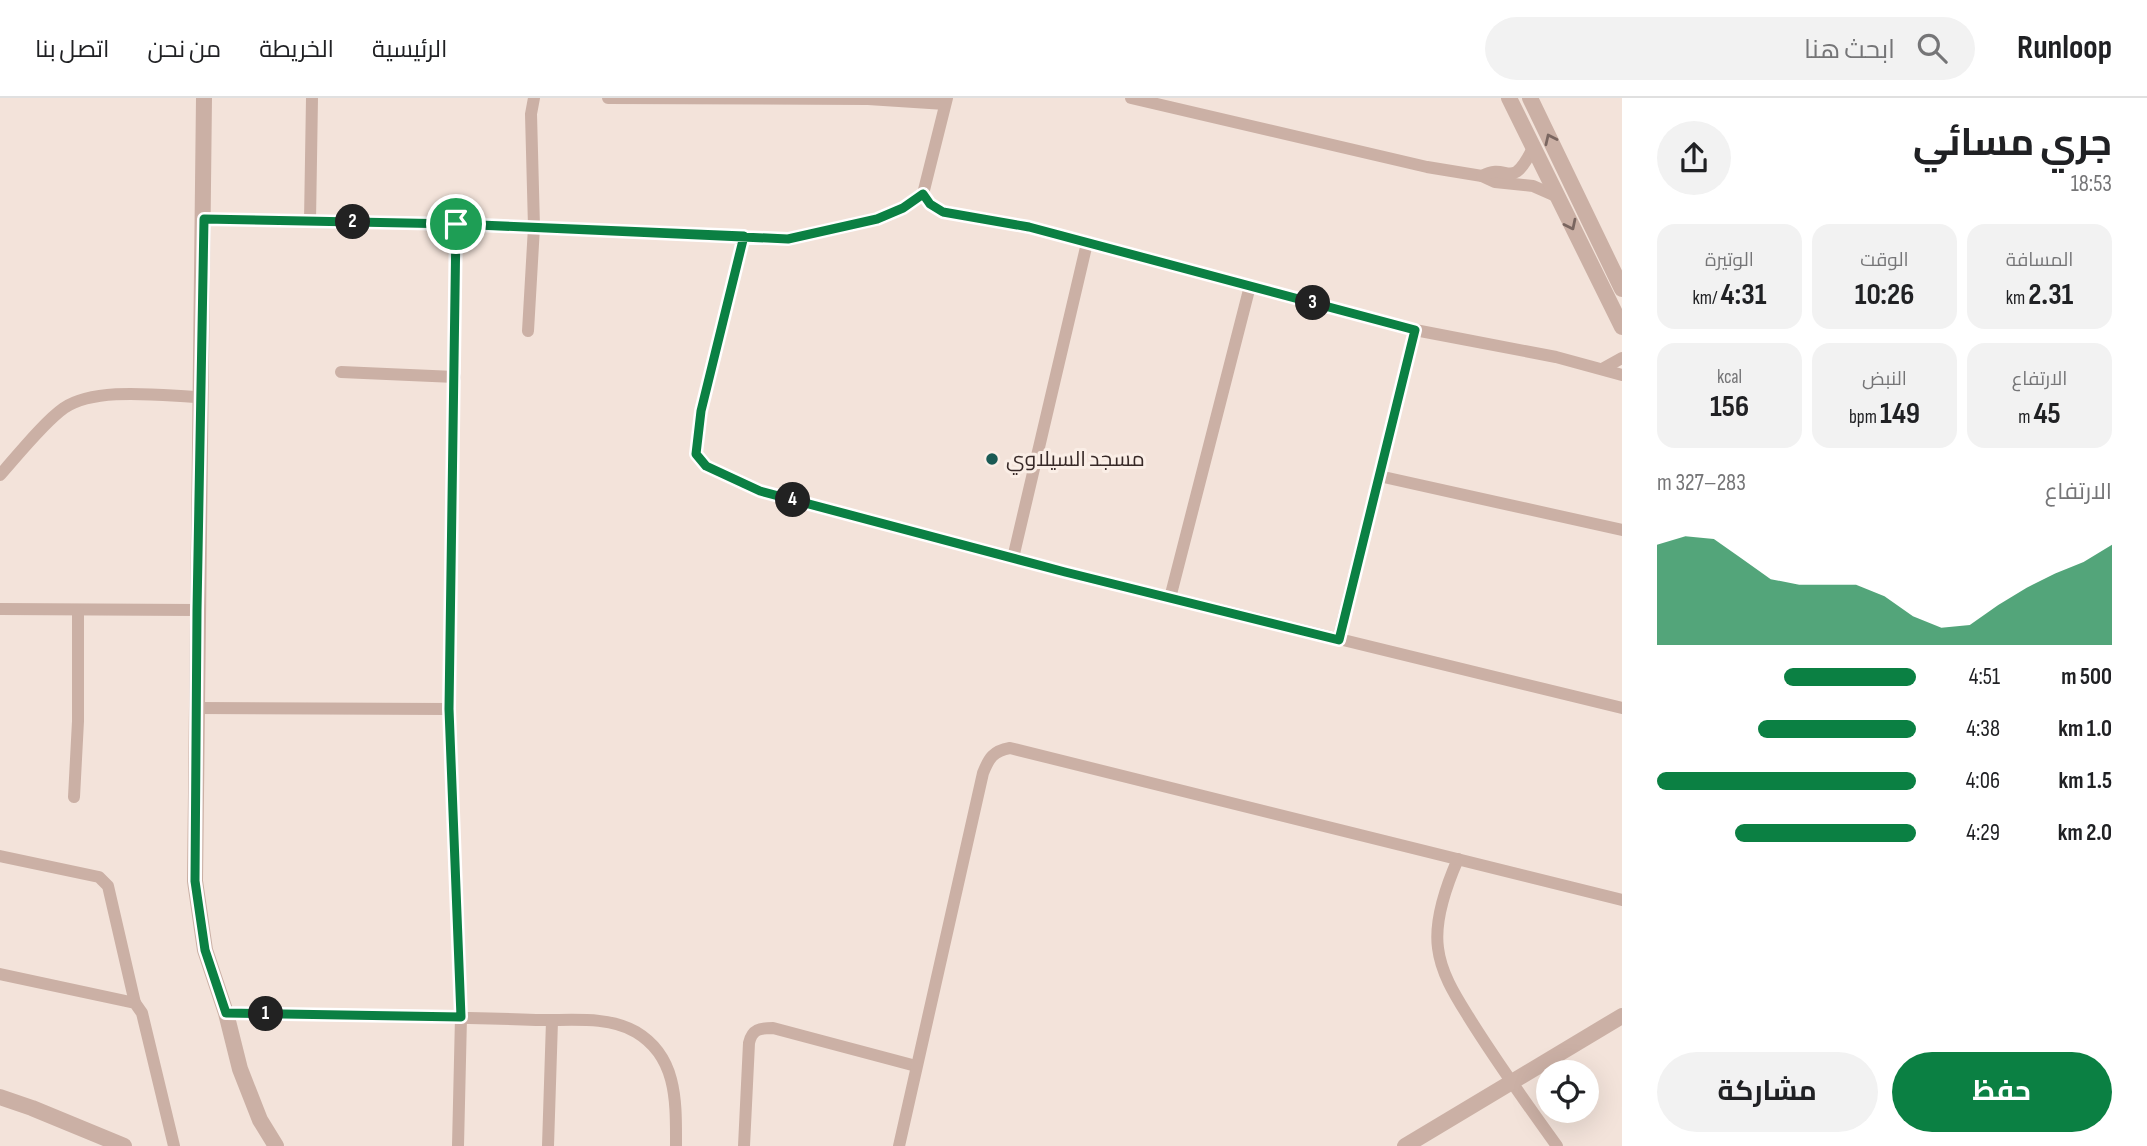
<!DOCTYPE html>
<html lang="ar">
<head>
<meta charset="utf-8">
<style>
  body { margin:0; font-family:"Sofia Sans Condensed",Cairo,sans-serif; background:#f2f2f2; color:#202124; direction:rtl; height:100vh; display:flex; flex-direction:column; font-size:26px; white-space:nowrap }
  * { box-sizing:border-box; margin:0 }
  p { font-size:23px; color:#757577 }
  .icon { flex:none; width:38px; height:38px; fill:none; stroke:currentColor; stroke-width:2; stroke-linecap:round; stroke-linejoin:round }
  .map { position:relative; flex:1; overflow:hidden; direction:ltr }
  .side { display:flex; flex-direction:column; background:#fff; width:525px }
  .side>* { flex:none }
  .controls { position:absolute; left:1536px; top:962px; display:grid; gap:14px }
  .controls a { display:grid; place-items:center; width:63px; height:63px; border-radius:50%; background:#fff; box-shadow:0 7px 28px #0002; font-size:35px }
  .pin { position:absolute; display:grid; place-items:center; width:60px; height:60px; color:#fff; margin:-30px; border:4px solid #fff; border-radius:50%; box-shadow:0 2px 7px #0007 }
  .km { position:absolute; width:35px; height:35px; margin:-18px; border-radius:50%; background:#222; color:#fff; font-size:19px; line-height:35px; text-align:center }
  .round { display:grid; place-items:center; flex:none; width:74px; height:74px; border-radius:37px; background:#f2f2f2 }
  .headline { display:flex; align-items:center; justify-content:space-between; height:119px; padding:0 35px }
  h1 { font-size:38px; font-weight:700; line-height:52px }
  .metrics { display:grid; grid-template-columns:repeat(3,1fr); gap:10px; height:119px; padding:7px 35px }
  .metrics div { display:grid; align-content:center; border-radius:18px; background:#f2f2f2; text-align:center }
  .metrics b { font-size:30px; font-weight:700 }
  .metrics small { font-size:19px; font-weight:400 }
  .metrics p { font-size:19px }
  .chart { height:196px; padding:14px 35px }
  .chart p { display:flex; justify-content:space-between }
  .chart svg { width:100%; height:126px; margin-top:7px; fill:#0b8043; opacity:.7 }
  .primary-button { display:flex; gap:14px; margin-top:auto; padding:14px 35px }
  .primary-button a { flex:1; height:80px; border-radius:42px; background:#0b8043; color:#fff; font-size:28px; font-weight:700; line-height:80px; text-align:center }
  .primary-button a+a { background:#f2f2f2; color:#202124 }
  ul { padding:0 35px; list-style:none; font-size:23px }
  li { display:grid; grid-template-columns:112px 84px 1fr; align-items:center; height:52px }
  li i { height:18px; border-radius:9px; background:#0b8043 }
  header { display:flex; align-items:center; gap:42px; box-sizing:border-box; height:98px; padding:0 35px; background:#fff; border-bottom:2px solid #e0e0e0 }
  header strong { font-size:33px }
  nav { display:flex; gap:38px; margin-inline-start:auto; font-size:24px }
  .search { width:490px; height:63px; background:#f2f2f2; display:flex; align-items:center; gap:18px; box-sizing:border-box; padding:0 24px; border-radius:38px; color:#757577; font-size:26px }
  main { display:flex; flex:1; min-height:0 }
  .map>svg:first-child { display:block }
  .lines { fill:none; stroke-linecap:round; stroke-linejoin:round }
  .minor { stroke:#cbb0a5; stroke-width:12 }
  .tertiary { stroke:#cbb0a5; stroke-width:16 }
  .oneway { stroke:#7a6660 }
  .route-casing { stroke:#fff; stroke-width:14 }
  .route { stroke:#0b8043; stroke-width:9 }
  .poi-dot { fill:#1a5a54; stroke:#faeee6; stroke-width:2.5 }
  .labels { text-anchor:middle; stroke-width:6; stroke-linejoin:round; paint-order:stroke }
  .poi-label { font-size:21px; fill:#372927; stroke:#faeee6; text-anchor:start }
</style>
</head>
<body>
<header>
<strong>Runloop</strong>
<div class="search"><svg class="icon" aria-label="search" viewBox="0 0 24 24"><circle cx="10" cy="10" r="6"/><path d="M15 15l6 6"/></svg>ابحث هنا</div>
<nav><a>الرئيسية</a><a>الخريطة</a><a>من نحن</a><a>اتصل بنا</a></nav>
</header>
<main>
<section class="side">
<div class="headline"><div><h1>جري مسائي</h1><p>18:53</p></div><a class="round"><svg class="icon" aria-label="share" viewBox="0 0 24 24"><path d="M12 15V3M7 8l5-5 5 5M5 13v7h14v-7"/></svg></a></div>
<div class="metrics">
<div><p>المسافة</p><b>2.31<small> km</small></b></div>
<div><p>الوقت</p><b>10:26</b></div>
<div><p>الوتيرة</p><b>4:31<small> /km</small></b></div>
</div>
<div class="metrics">
<div><p>الارتفاع</p><b>45<small> m</small></b></div>
<div><p>النبض</p><b>149<small> bpm</small></b></div>
<div><p>kcal</p><b>156</b></div>
</div>
<div class="chart"><p><span>الارتفاع</span>283–327 m</p>
<svg viewBox="0 0 160 44" preserveAspectRatio="none"><path d="M0 44V9L10 6L20 7L30 14L40 21L50 23L60 23L70 23L80 27L90 34L100 38L110 37L120 30L130 24L140 19L150 15L160 9V44z"/></svg>
</div>
<ul>
<li><b>500 m</b>4:51<i style="width:51%"></i></li>
<li><b>1.0 km</b>4:38<i style="width:61%"></i></li>
<li><b>1.5 km</b>4:06<i style="width:100%"></i></li>
<li><b>2.0 km</b>4:29<i style="width:70%"></i></li>
</ul>
<div class="primary-button"><a>حفظ</a><a>مشاركة</a></div>
</section>
<div class="map">
<svg width="1622" height="1048" viewBox="0 0 1622 1048">
  <rect width="100%" height="100%" fill="#f3e3da"/>
  <g class="lines">
    <g class="minor">
      <path d="M608 0 868 1 945 6"/>
      <path d="M1131 0 1427 69 1482 78 1495 84 1533 88 1558 99"/>
      <path d="M1482 78C1509 63 1510 96 1533 50"/>
      <path d="M923 96 930 106 943 114 1029 129 1415 232 1556 259 1622 277"/>
      <path d="M203 121 456 126 787 141 877 121 903 110 923 96 947 0"/>
      <path d="M310 123 312 0"/>
      <path d="M456 126 449 611 461 919 458 1048"/>
      <path d="M744 138 701 313 696 356 706 368 760 393 1065 474 1622 610"/>
      <path d="M528 233 534 129 531 16 534 0"/>
      <path d="M1604 270 1622 260"/>
      <path d="M341 274 455 279"/>
      <path d="M0 377C17 358 44 324 64 310 97 288 163 298 202 299"/>
      <path d="M1379 378 1622 432"/>
      <path d="M1013 460 1087 145"/>
      <path d="M1170 500 1250 188"/>
      <path d="M0 511 196 512"/>
      <path d="M1338 542 1415 232"/>
      <path d="M196 610 449 611"/>
      <path d="M74 699 78 623V513"/>
      <path d="M0 758 99 779 108 788 135 905"/>
      <path d="M1458 761C1447 786 1434 821 1438 850 1441 875 1455 897 1468 918 1496 963 1526 1005 1557 1048"/>
      <path d="M0 876 135 905 142 915 174 1048"/>
      <path d="M226 915C329 917 433 918 536 922 567 923 607 917 636 934 678 959 676 1005 676 1048"/>
      <path d="M548 1048 552 923"/>
      <path d="M744 1048 749 945C752 931 760 930 773 930L916 968"/>
      <path d="M899 1048 983 675C989 660 993 653 1010 650L1622 802"/>
    </g>
    <g class="tertiary">
      <path d="M204 0 195 783 205 852 226 915 240 971 260 1022 276 1048"/>
      <path d="M1509 0 1622 229"/>
      <path d="M1530 0 1622 191"/>
      <path d="M0 999 32 1010 124 1048"/>
      <path d="M1405 1048 1622 918"/>
    </g>
  </g>
  <defs><path id="oneway-chevron" d="M-2-3.5L2.5 0L-2 3.5" fill="none" stroke-width="1.6" stroke-linecap="round" stroke-linejoin="round" transform="scale(1.75)"/></defs>
  <g class="oneway">
    <use href="#oneway-chevron" transform="translate(1550 41) rotate(-115)"/>
    <use href="#oneway-chevron" transform="translate(1571 127) rotate(64)"/>
  </g>
  <g class="lines">
    <g class="route-casing">
      <path id="route" d="M456 126 449 611 461 919 226 915 205 852 195 783 197 512 204 121 456 126 788 141 877 121 903 110 923 96 930 106 943 114 1029 129 1415 232 1339 542 1065 474 760 393 706 368 696 356 701 313 744 138 456 126"/>
    </g>
    <use href="#route" class="route"/>
  </g>
  <circle class="poi-dot" cx="992" cy="361" r="7"/>
  <g class="labels">
    <g class="poi-label">
      <text x="1006" y="368">مسجد السيلاوي</text>
    </g>
  </g>
</svg>
<div class="controls">
<a><svg class="icon" aria-label="locate" viewBox="0 0 24 24"><circle cx="12" cy="12" r="6"/><path d="M12 2v4M12 18v4M2 12h4M18 12h4"/></svg></a>
</div>
<div class="pin" style="left:456px;top:126px;background:#1e9e55"><svg class="icon" aria-label="arrive" viewBox="0 0 24 24"><path d="M6 21V4h12l-3 4 3 4H6"/></svg></div>
<b class="km" style="left:266px;top:916px">1</b>
<b class="km" style="left:353px;top:124px">2</b>
<b class="km" style="left:1313px;top:205px">3</b>
<b class="km" style="left:793px;top:402px">4</b>
</div>
</main>
</body>
</html>
